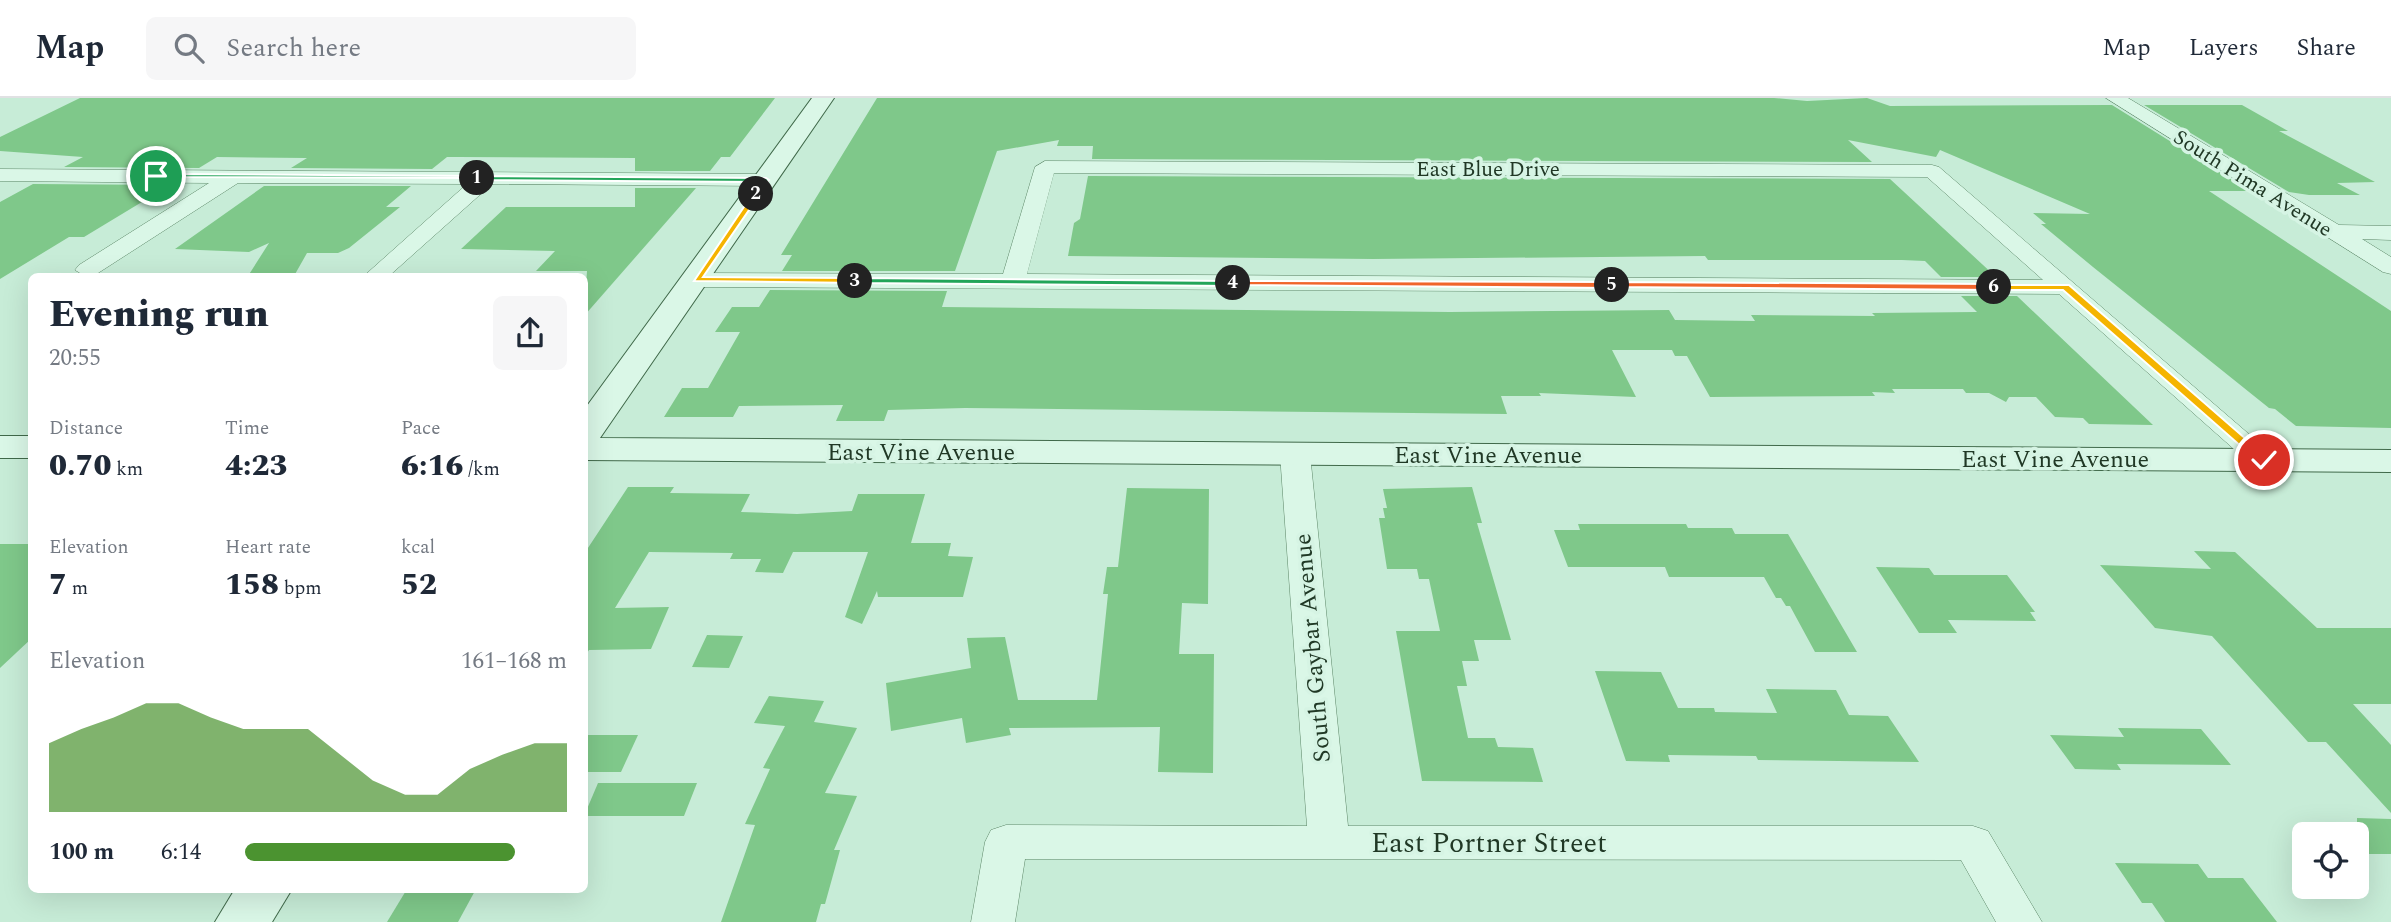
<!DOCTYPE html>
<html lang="en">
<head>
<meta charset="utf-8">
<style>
  body { margin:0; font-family:Spectral,serif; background:#f6f6f7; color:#1f2937; height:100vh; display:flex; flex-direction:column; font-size:26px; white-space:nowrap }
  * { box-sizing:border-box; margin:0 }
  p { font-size:23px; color:#747a83 }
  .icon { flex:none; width:38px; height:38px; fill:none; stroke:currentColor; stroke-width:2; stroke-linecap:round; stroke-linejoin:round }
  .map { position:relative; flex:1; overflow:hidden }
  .panel { position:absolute; left:28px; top:175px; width:560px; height:620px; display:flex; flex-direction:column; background:#fff; border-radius:10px; box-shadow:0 7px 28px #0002 }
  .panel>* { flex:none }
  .controls { position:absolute; left:2292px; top:724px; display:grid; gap:14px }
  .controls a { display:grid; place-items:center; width:77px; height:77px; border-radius:10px; background:#fff; box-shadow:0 7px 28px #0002; font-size:35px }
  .pin { position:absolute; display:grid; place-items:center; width:60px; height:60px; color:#fff; margin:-30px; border:4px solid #fff; border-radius:50%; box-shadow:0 2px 7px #0007 }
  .km { position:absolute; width:35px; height:35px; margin:-18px; border-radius:50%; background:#222; color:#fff; font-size:19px; line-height:35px; text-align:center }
  .round { display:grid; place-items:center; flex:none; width:74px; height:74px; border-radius:10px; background:#f6f6f7 }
  .headline { display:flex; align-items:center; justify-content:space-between; height:119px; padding:0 21px }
  h1 { font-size:38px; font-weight:800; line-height:52px }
  .stats { display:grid; grid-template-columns:repeat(3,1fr); gap:10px; height:119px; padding:7px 21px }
  .stats div { display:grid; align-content:center }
  .stats b { font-size:30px; font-weight:800 }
  .stats small { font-size:19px; font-weight:400 }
  .stats p { font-size:19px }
  .chart { height:196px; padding:14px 21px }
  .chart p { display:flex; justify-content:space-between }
  .chart svg { width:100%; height:126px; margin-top:7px; fill:#4b9330; opacity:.7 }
  ul { padding:0 21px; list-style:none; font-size:23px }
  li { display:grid; grid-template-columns:112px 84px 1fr; align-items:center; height:52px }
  li i { height:18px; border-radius:9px; background:#4b9330 }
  header { display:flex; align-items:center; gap:42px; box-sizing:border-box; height:98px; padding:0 35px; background:#fff; border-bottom:2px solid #e0e1e3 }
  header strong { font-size:33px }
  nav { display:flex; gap:38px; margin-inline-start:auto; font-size:24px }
  .search { width:490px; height:63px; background:#f6f6f7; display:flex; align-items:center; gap:18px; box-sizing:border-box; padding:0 24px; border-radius:10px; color:#747a83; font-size:26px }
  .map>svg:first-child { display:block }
  .building { fill:#7fc88a }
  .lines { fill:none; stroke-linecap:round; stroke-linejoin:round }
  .street-casing { stroke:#5d8768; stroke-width:1 }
  .secondary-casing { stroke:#40694a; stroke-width:2 }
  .street { fill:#daf7e7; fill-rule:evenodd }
  .secondary { fill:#daf7e7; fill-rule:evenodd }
  .split-1 { fill:#22a559; stroke:#fff; stroke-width:2 }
  .split-2 { fill:#22a559; stroke:#fff; stroke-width:2 }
  .split-3 { fill:#f5b400; stroke:#fff; stroke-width:2 }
  .split-4 { fill:#22a559; stroke:#fff; stroke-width:2 }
  .split-5 { fill:#f0652b; stroke:#fff; stroke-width:2 }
  .split-6 { fill:#f0652b; stroke:#fff; stroke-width:2 }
  .split-7 { fill:#f5b400; stroke:#fff; stroke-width:2 }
  .labels { text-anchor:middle; stroke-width:7; stroke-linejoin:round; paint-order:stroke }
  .far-street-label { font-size:21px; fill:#203825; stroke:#d6f4e4 }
  .street-label { font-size:24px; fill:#203825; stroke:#d6f4e4 }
  .near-street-label { font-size:28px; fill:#203825; stroke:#d6f4e4 }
</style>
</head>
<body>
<header>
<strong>Map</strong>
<div class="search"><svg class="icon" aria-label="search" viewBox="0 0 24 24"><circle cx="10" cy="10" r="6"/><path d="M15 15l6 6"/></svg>Search here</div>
<nav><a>Map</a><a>Layers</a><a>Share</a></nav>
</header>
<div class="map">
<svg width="2391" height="824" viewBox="0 0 2391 824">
  <rect width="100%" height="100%" fill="#c7ecd7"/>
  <g class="building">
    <path d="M80 0H775L730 59H721L710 73H635V60L458 59H447L432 71 291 70 307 60 217 59 199 70 64 69 83 59 0 53V39Z"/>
    <path d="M877 0H1774L1807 3 1867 0 1890 8 2112 7 2250 93H2209L2391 213V330L2296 328 2275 311 2269 310 2093 169 2041 126H2046L2033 115 2090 116 1940 52 1936 59 1848 42 1872 64 1092 61 1093 48H1057L1059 42 997 53 955 173H782L792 157H781Z"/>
    <path d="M2144 7H2242L2288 33H2279L2375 84 2337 85 2360 97H2309L2289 94Z"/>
    <path d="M1088 78 1890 81 1996 179H1941L1925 163 1902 162H1708L1705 158 1373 161 1068 158 1074 125 1080 121Z"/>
    <path d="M33 86 170 87 84 139H69L0 181V104Z"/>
    <path d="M264 88H411L386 109H400L349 150 338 155H307L294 178H248L269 145 249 154 175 151Z"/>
    <path d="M635 90H696L584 218 587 173H536L555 153 461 151 506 109H635Z"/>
    <path d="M770 192 947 193 942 209 1450 214 1669 212 1675 222 1755 223 1751 217 1875 218 1872 215 1977 214 1961 198H2017L2153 327 2089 326 2083 320 2055 319 2036 299H2009L2006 304 1989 295H1966L1963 291H1892L1895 295 1872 294 1875 298 1710 299 1687 258H1675L1672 252H1612L1636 299 1539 295 1541 298H1501L1507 316 965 310 888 312 884 323H836L843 307 739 308 733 319H664L682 290H708L740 234H715L732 209H759Z"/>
    <path d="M628 389H674L670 395 750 396 741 414 797 416 852 413 858 396H925L911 445H951L948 458 973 459 963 499H878L877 493 862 526 845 519 868 454H793L783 475 755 474 761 461H730L733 455 649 454 615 510 669 509 651 551 589 552 584 560V456Z"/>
    <path d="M1472 389 1482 425H1477L1511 542H1474L1479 563H1462L1467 588H1457L1468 640H1495L1498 649 1533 650 1543 684 1422 683 1396 533H1440L1429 481H1419L1417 471H1387L1379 420H1385L1383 410H1387L1383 391Z"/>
    <path d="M1127 390 1209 391 1208 506 1182 505 1179 556H1214L1213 675 1158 674 1160 629 1009 630 1011 637 966 645 962 620 891 633 886 585 971 570 967 540 1005 539 1018 602H1097L1108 496H1103L1107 469H1118Z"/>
    <path d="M1578 426H1686L1688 430H1732L1735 436H1788L1857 554H1815L1790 508H1786L1781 500H1776L1764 479H1669L1665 469H1568L1554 432H1580Z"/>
    <path d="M0 446H32V540L0 570Z"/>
    <path d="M2194 453 2235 454 2317 530H2391V606H2353L2391 647V715L2326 644H2308L2212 538 2155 530 2100 467 2211 471Z"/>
    <path d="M1876 469 1929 470 1934 477H2007L2035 514H2030L2036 523 1948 522 1957 535H1919Z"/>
    <path d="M707 537 743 538 729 570 692 569Z"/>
    <path d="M1595 573 1661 574 1678 610H1714L1715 614 1777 615 1766 591 1836 592 1849 617 1888 618 1919 664 1758 662 1756 658 1668 657 1670 664 1626 663Z"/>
    <path d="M769 598 824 603 814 624 857 630 825 695 857 698 834 752H840L825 806H821L816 824H721L755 727 745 726 770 671 763 670 785 628 754 625Z"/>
    <path d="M2118 630 2201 631 2231 667 2117 666 2121 672 2075 671 2050 637 2124 639Z"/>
    <path d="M584 637H638L621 674H584Z"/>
    <path d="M598 685H697L684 718H584Z"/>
    <path d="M2357 720 2391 721V756H2357Z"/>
    <path d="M2115 765 2198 766 2208 780H2243L2277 824H2165L2152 805H2142Z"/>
    <path d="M407 791H476L458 824H387Z"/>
  </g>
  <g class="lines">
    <g class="street-casing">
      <g id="street">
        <path d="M2106 0H2128L2339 127 2391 128V142L2362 141 2391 159V176L2383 174Z"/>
        <path d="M1045 63 1932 67 1939 69 2279 362 2275 368 2264 371 2253 368 2059 196 697 189 689 187 685 182 689 177 697 175 1003 176 1035 69ZM1054 75 1927 79 2043 182 1027 176Z"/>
        <path d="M0 71 766 76 776 82 766 88 492 86 389 178 365 177 467 86 238 85 95 177 85 178 75 172 79 167 209 85 0 83Z"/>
        <path d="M1295 347 1305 350 1310 356 1348 728H1973L1988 733 2042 824H1996L1961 762 1025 761 1015 824H971L985 744 991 732 1006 727 1307 728 1280 356 1285 350Z"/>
      </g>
    </g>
    <g class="secondary-casing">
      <g id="secondary">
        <path d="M812 0H834L600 340 2391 352V374L584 362V312Z"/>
        <rect x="0" y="338" width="32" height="22"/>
        <path d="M235 791H292L272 824H215Z"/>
      </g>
    </g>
    <use href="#street" class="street"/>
    <use href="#secondary" class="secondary"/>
  </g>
  <path class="split-1" d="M156 76 477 78 481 80 153 79Z"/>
  <path class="split-2" d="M474 78 766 80 769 82 756 98 752 96 760 84 477 82Z"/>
  <path class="split-3" d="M754 94 760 96 703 179 855 180 859 185 694 183Z"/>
  <path class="split-4" d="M855 180 1233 183 1237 185 1233 188 852 185Z"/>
  <path class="split-5" d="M1233 183 1612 184 1617 187 1612 190 1230 187Z"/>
  <path class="split-6" d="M1612 184 1994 186 1998 189 1994 192 1609 189Z"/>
  <path class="split-7" d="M1991 187H2069L2270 362 2260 365 2063 192H1994Z"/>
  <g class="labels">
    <g class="far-street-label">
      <text x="1488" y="78">East Blue Drive</text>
      <text transform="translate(2253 85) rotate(32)" y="7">South Pima Avenue</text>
    </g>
    <g class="street-label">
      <text x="921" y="362">East Vine Avenue</text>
      <text x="1488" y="365">East Vine Avenue</text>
      <text x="2055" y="369">East Vine Avenue</text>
      <text transform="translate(1312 550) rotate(-95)" y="8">South Gaybar Avenue</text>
    </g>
    <g class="near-street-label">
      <text x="1489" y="754">East Portner Street</text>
    </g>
  </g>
</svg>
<div class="controls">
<a><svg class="icon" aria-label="locate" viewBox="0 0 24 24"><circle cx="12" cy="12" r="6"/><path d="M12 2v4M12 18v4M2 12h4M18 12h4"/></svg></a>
</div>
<div class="pin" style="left:156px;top:78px;background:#1e9e55"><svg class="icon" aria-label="arrive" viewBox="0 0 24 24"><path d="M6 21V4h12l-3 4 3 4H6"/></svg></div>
<div class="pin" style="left:2264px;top:362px;background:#d93025"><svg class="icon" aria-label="check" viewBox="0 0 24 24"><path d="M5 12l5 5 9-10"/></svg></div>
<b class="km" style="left:477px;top:80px">1</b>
<b class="km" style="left:756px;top:96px">2</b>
<b class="km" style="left:855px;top:183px">3</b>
<b class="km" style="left:1233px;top:185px">4</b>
<b class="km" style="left:1612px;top:187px">5</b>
<b class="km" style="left:1994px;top:189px">6</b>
<section class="panel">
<div class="headline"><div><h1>Evening run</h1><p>20:55</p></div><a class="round"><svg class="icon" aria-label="share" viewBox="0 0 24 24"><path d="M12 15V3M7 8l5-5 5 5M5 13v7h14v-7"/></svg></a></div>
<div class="stats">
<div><p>Distance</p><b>0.70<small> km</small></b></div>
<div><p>Time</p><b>4:23</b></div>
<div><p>Pace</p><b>6:16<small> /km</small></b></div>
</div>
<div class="stats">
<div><p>Elevation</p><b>7<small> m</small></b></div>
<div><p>Heart rate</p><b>158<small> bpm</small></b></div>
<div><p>kcal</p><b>52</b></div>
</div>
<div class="chart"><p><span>Elevation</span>161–168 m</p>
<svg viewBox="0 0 160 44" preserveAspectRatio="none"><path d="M0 44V20L10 15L20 11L30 6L40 6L50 11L60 15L70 15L80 15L90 24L100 33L110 38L120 38L130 29L140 24L150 20L160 20V44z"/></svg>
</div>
<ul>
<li><b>100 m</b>6:14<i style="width:84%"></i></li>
</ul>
</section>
</div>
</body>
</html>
